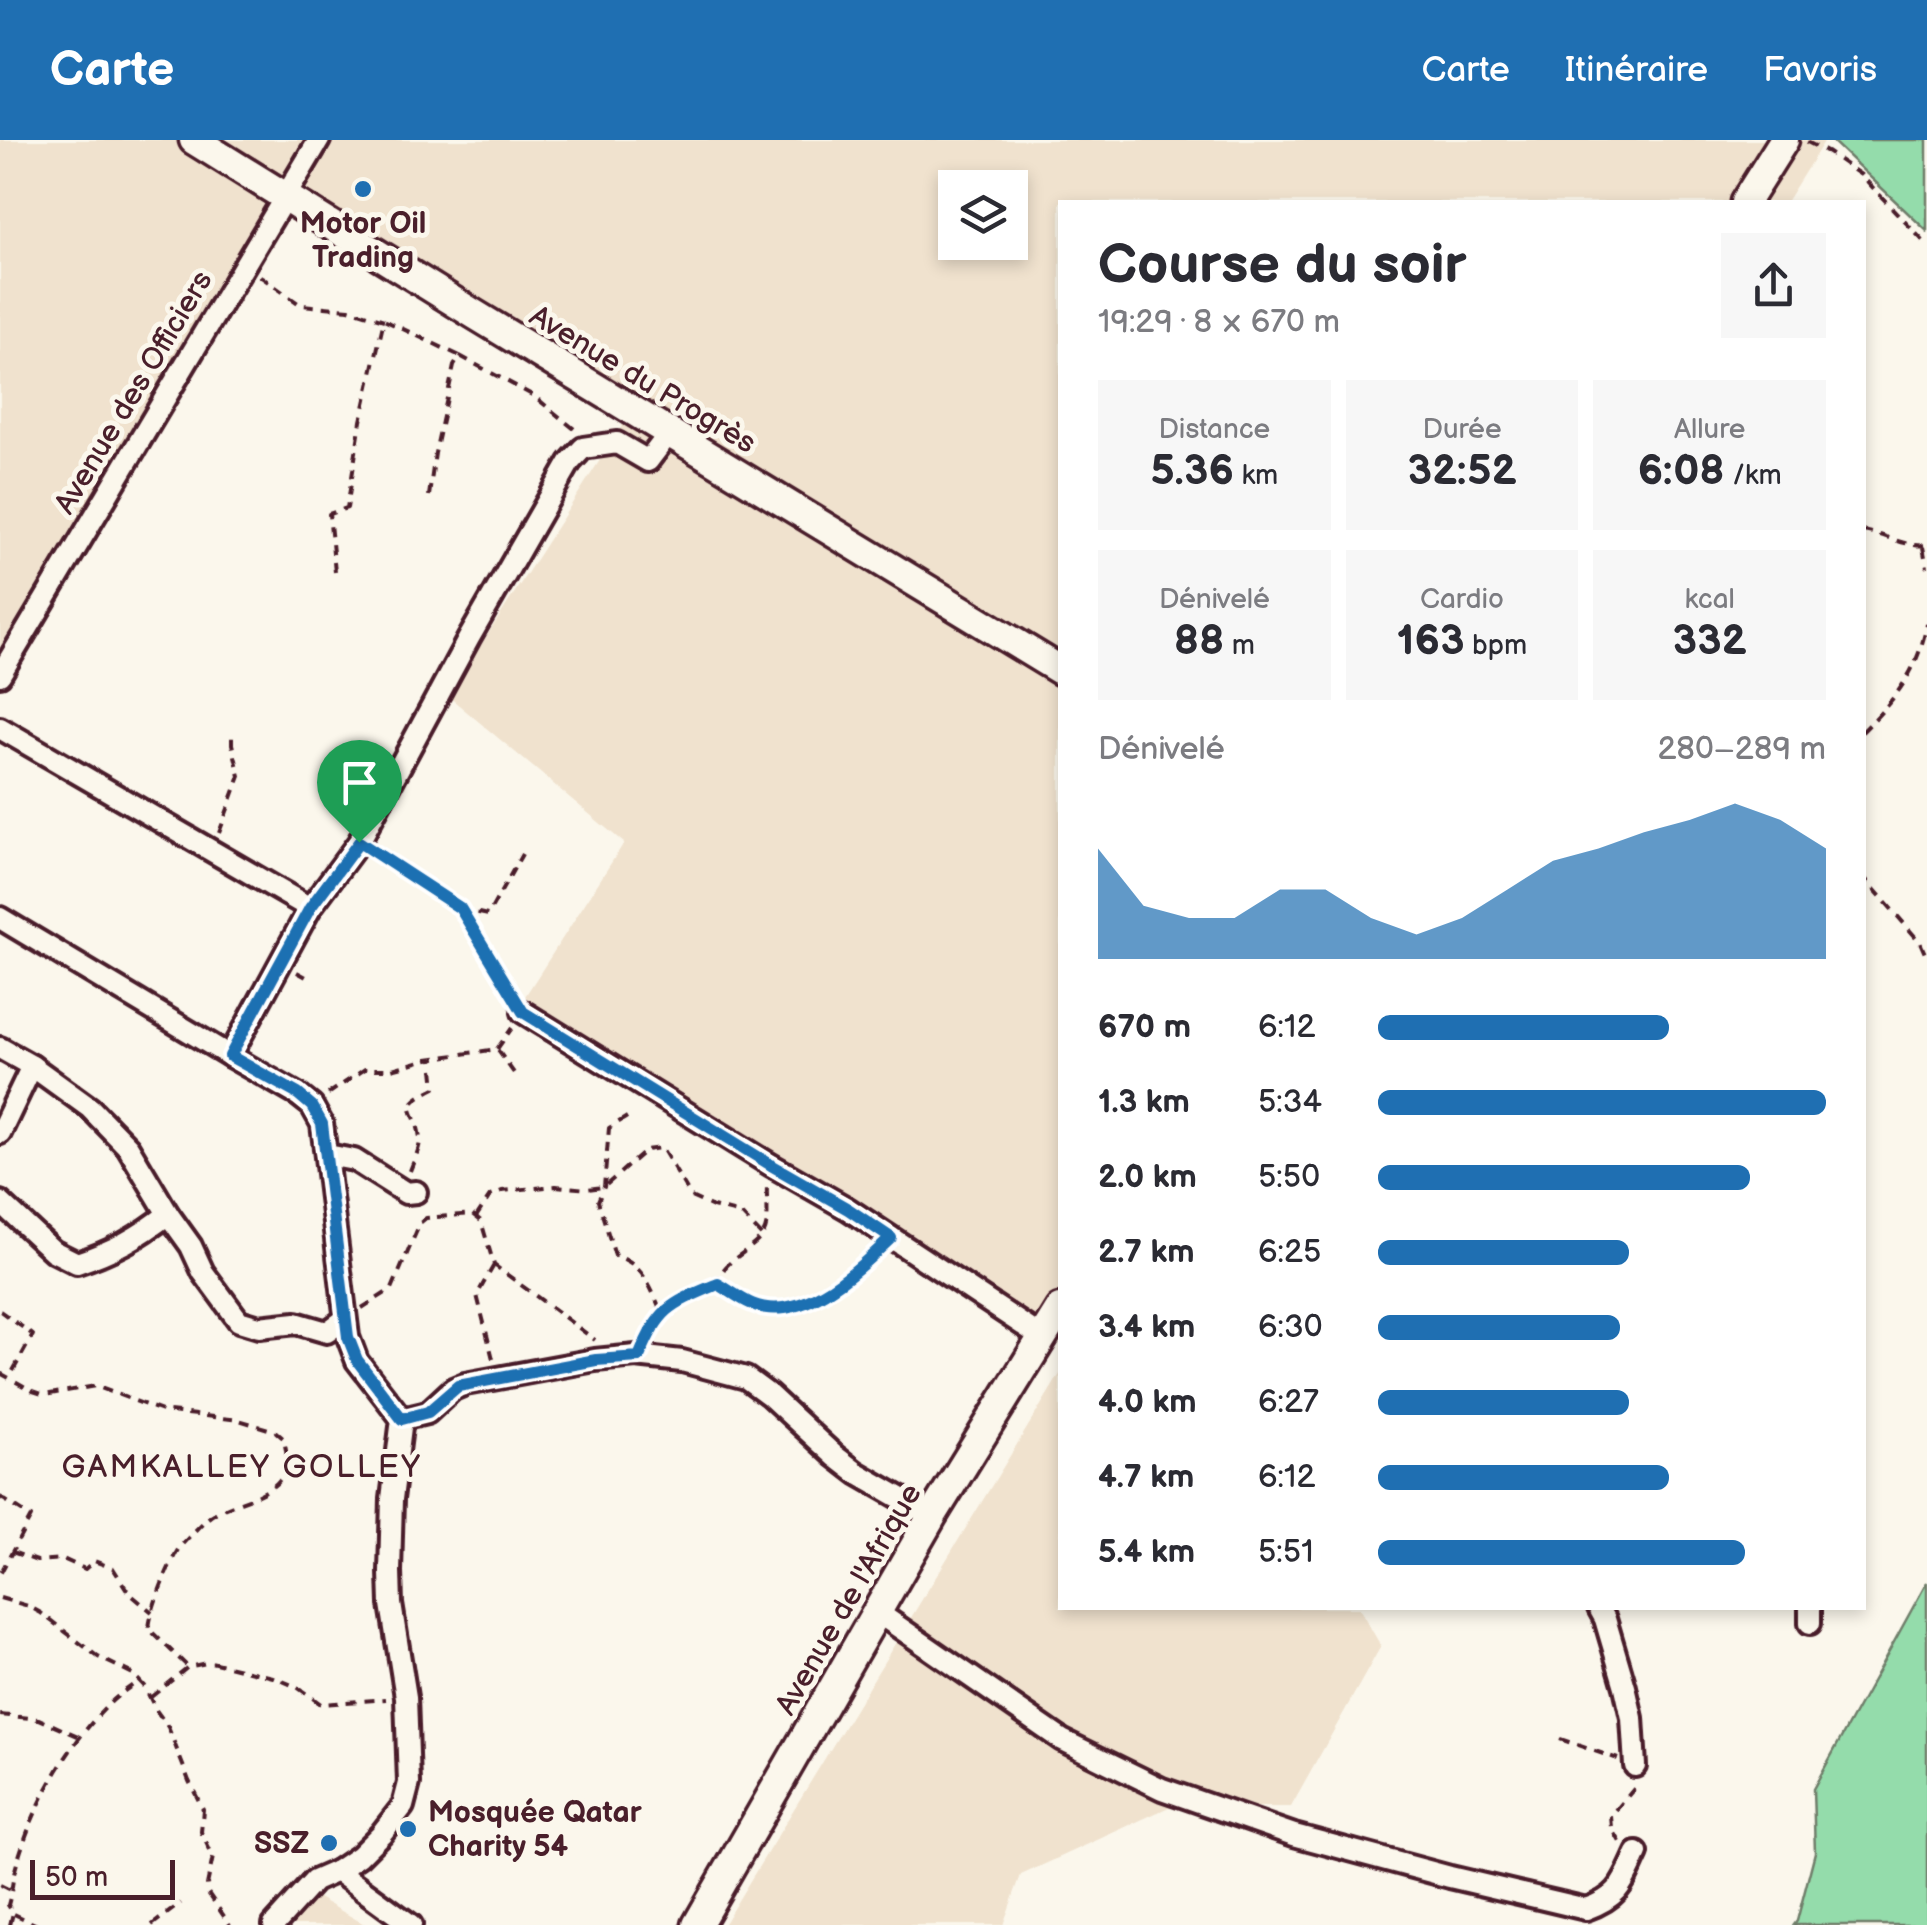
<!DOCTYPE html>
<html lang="fr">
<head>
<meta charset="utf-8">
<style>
  body { margin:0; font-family:"Balsamiq Sans",sans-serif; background:#f7f7f7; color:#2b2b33; height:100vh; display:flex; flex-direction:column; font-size:38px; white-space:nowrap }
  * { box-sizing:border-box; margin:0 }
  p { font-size:32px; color:#7c7c81 }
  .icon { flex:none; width:55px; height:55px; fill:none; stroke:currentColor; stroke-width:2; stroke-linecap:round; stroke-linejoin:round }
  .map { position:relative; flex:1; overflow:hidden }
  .drawer { position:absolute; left:1058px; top:60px; width:808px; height:1410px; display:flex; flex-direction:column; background:#fff; border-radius:0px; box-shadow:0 5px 15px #0003 }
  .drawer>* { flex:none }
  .controls { position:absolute; left:938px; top:30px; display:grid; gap:20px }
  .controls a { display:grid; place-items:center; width:90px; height:90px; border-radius:0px; background:#fff; box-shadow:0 5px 15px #0003; font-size:50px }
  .scale { position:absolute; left:30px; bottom:25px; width:145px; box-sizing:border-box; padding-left:10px; border:5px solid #4a1f2b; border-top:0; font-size:28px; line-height:35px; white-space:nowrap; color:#4a1f2b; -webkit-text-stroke:8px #fbf7ec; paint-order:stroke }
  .pin { position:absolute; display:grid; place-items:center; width:85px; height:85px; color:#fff; margin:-102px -42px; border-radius:50% 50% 50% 0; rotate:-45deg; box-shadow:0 0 10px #0007 }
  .pin .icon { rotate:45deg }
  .round { display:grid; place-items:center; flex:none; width:105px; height:105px; border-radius:0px; background:#f7f7f7 }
  .summary { display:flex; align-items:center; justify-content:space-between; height:170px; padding:0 40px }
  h1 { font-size:55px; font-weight:700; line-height:75px }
  .metrics { display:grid; grid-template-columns:repeat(3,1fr); gap:15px; height:170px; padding:10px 40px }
  .metrics div { display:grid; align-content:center; border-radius:0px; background:#f7f7f7; text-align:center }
  .metrics b { font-size:42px; font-weight:700 }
  .metrics small { font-size:28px; font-weight:400 }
  .metrics p { font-size:28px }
  .chart { height:280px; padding:20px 40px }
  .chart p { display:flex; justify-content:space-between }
  .chart svg { width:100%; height:180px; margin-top:10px; fill:#1f6fb2; opacity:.7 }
  ul { padding:0 40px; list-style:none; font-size:32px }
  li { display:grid; grid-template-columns:160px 120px 1fr; align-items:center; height:75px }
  li i { height:25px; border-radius:12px; background:#1f6fb2 }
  header { display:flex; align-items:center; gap:60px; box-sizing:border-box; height:140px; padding:0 50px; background:#1f6fb2; color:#fff }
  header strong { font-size:48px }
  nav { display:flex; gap:55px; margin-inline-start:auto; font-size:35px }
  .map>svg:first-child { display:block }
  .built { fill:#f0e2ce; fill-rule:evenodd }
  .green { fill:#94dcab; stroke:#6f7e6b; stroke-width:2.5 }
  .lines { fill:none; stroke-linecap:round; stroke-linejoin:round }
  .street-casing { stroke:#4a1f2b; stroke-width:28 }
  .secondary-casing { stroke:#4a1f2b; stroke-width:35 }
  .path { stroke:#4a1f2b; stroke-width:4; stroke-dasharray:10 8; stroke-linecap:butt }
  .street { stroke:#fbf7ec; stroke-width:20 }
  .secondary { stroke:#fbf7ec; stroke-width:28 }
  .route-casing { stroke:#fff; stroke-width:20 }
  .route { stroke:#1f6fb2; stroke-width:12 }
  .poi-dot { fill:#1f6fb2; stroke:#fbf7ec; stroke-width:4 }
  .labels { text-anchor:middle; stroke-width:10; stroke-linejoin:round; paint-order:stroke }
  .poi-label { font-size:30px; font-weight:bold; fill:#4a1f2b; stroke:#fbf7ec }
  .street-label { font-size:30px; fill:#4a1f2b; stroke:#fbf7ec }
  .neighbourhood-label { font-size:32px; letter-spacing:2.5px; fill:#4a1f2b; stroke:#fbf7ec }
</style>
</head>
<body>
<header>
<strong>Carte</strong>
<nav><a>Carte</a><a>Itinéraire</a><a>Favoris</a></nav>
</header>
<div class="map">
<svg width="1927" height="1785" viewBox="0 0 1927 1785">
  <rect width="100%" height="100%" fill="#fbf7ec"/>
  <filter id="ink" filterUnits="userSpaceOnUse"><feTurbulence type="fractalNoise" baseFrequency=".01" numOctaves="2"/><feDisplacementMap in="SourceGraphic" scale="20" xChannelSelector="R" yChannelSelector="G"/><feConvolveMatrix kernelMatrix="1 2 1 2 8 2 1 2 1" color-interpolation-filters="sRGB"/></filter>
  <g filter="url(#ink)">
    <g class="built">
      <path d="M0 0H1825L1786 62H1060V1203L520 864 624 703 448 556 629 275 276 50 0 510ZM955 48H1010V102H955Z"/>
      <path d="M1060 1234V1468H1359L1381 1506 1291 1667H1169L1021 1735 1003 1785H723Z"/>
      <path d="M313 1755 366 1785H283Z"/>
    </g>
    <g class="green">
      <path d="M1831 0H1927V91Z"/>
      <path d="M1927 1442V1785H1794L1797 1781 1815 1712 1813 1649Z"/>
    </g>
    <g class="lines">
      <g class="street-casing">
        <g id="street">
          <path d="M0 535 319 0"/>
          <path d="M0 588 310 768"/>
          <path d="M0 778 230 916 310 768 359 702 469 498 570 322 583 308 617 303 648 321 670 292"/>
          <path d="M523 872 771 1025 848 1069 1043 1198"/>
          <path d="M0 908 32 926 90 968 128 1007 168 1074 191 1106 203 1132 239 1181 259 1187 296 1183 327 1192 345 1179"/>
          <path d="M230 916 298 955 312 966 322 984 348 1197 357 1221 402 1279 392 1359 390 1432 391 1464 406 1557 409 1643 403 1666 381 1694 359 1716 337 1731 314 1741 274 1785"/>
          <path d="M0 993 32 926"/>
          <path d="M327 1015 354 1020 406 1053 416 1052"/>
          <path d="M0 1062 53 1111 77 1123C113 1111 138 1098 168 1074"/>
          <path d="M402 1279 427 1273 453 1249 465 1244 595 1220 636 1216 682 1221 746 1238 769 1255 835 1316 857 1333 932 1376"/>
          <path d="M1599 1468 1605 1479 1625 1547 1632 1578 1635 1626"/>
          <path d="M877 1472 1062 1600 1162 1649 1294 1695 1450 1737 1586 1769C1620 1757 1623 1743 1637 1713"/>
          <path d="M1810 1483V1468"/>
          <path d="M337 1731 411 1785"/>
        </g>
      </g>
      <g class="secondary-casing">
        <g id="secondary">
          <path d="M194 0 474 174 1060 530"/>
          <path d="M1745 62 1784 0"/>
          <path d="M697 1785 932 1376 1060 1169"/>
        </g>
      </g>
      <g class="path">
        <path d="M1807 2 1827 12 1861 35 1927 105"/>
        <path d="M260 136 301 165 349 169 384 180"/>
        <path d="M429 356 435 313 454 226 460 216 534 256 578 292"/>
        <path d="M1862 391C1886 394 1906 408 1927 405"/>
        <path d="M1923 407 1927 427"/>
        <path d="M335 432 329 374 347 368 361 281 384 180 460 216"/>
        <path d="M1862 592C1897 557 1917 532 1927 484"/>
        <path d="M219 693 240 636 232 604V596"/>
        <path d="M373 711 460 769 513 855"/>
        <path d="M1862 735 1920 802 1927 818"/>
        <path d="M460 769 488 775 522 714"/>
        <path d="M297 832 308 838"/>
        <path d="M497 909 512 888"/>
        <path d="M328 954 365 929H392L428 919 497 909 518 939"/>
        <path d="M627 977 609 988 604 1047 598 1061 615 1116C643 1123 651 1149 662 1173"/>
        <path d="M410 1031C413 1022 420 1009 420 1000 418 967 393 969 435 948L432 919"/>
        <path d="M476 1077 490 1056 502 1051 556 1046 588 1049 604 1047 646 1010 662 1008 691 1057 713 1067 741 1074 762 1096"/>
        <path d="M718 1144 754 1165 787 1169 848 1139 878 1110"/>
        <path d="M362 1168 392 1149 420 1083 426 1078 472 1074 481 1081 494 1125 595 1200"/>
        <path d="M0 1171 33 1195 9 1238"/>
        <path d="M647 1199C668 1162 680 1160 718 1144 720 1121 749 1113 762 1096 771 1083 766 1062 767 1047"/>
        <path d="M493 1219 477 1155 494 1125"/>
        <path d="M0 1233 33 1251 45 1255 95 1246 162 1271 239 1280 275 1291 283 1298C303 1360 236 1354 207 1379 201 1384 183 1403 179 1408 169 1424 150 1470 149 1489L188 1527"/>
        <path d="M0 1357 31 1377 0 1434"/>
        <path d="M12 1412 37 1421 63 1419 85 1429 94 1421 113 1428 129 1453 152 1472"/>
        <path d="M0 1458 28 1466 41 1473 98 1517 133 1534 144 1546 156 1570 168 1587 189 1641 203 1669 201 1692 213 1717 207 1745 208 1753 230 1785"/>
        <path d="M151 1557 188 1527 211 1522 273 1537 297 1547 321 1564 386 1559"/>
        <path d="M0 1575 39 1579 80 1597"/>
        <path d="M1560 1599 1618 1619"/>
        <path d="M1620 1702 1612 1688 1611 1676 1638 1644"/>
        <path d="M0 1745 12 1751"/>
        <path d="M14 1774 37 1785"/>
        <path d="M10 1785 13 1773 8 1765C11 1755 12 1745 14 1734 30 1672 63 1610 109 1564 118 1555 129 1548 140 1540"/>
        <path d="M152 1785 181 1763"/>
      </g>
      <use href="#street" class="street"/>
      <use href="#secondary" class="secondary"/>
    </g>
  </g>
  <g class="lines" filter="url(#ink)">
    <g class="route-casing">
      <path id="route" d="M359 702 460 768 523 872 771 1025 848 1069 891 1098C858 1129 802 1185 752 1164 740 1159 729 1150 718 1144 670 1164 660 1167 639 1217L596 1220 458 1246 428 1272 402 1279 357 1220 348 1197 322 984 312 966 298 954 230 916 310 768Z"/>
    </g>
    <use href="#route" class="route"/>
  </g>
  <g class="poi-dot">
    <circle cx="363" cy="49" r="10"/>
    <circle cx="408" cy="1689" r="10"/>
    <circle cx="329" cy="1703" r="10"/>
  </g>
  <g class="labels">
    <g class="poi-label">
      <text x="363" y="93">Motor Oil<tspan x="363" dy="34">Trading</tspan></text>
      <text x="428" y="1682" text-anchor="start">Mosquée Qatar<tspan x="428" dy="34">Charity 54</tspan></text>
      <text x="309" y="1713" text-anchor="end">SSZ</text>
    </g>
    <g class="street-label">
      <text transform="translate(643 239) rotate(31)" y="10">Avenue du Progrès</text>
      <text transform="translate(133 252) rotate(-59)" y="10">Avenue des Officiers</text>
      <text transform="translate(848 1459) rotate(-60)" y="10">Avenue de l'Afrique</text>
    </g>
    <g class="neighbourhood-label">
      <text x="242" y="1337">GAMKALLEY GOLLEY</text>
    </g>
  </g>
</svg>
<div class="controls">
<a><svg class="icon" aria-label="layers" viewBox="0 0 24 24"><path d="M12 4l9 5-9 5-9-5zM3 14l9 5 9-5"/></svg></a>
</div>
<div class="scale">50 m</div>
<div class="pin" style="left:359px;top:702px;background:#1e9e55"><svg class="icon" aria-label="arrive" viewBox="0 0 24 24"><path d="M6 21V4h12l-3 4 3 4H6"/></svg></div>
<section class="drawer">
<div class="summary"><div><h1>Course du soir</h1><p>19:29 · 8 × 670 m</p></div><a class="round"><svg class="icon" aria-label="share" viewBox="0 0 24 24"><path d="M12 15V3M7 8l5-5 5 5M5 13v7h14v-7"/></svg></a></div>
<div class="metrics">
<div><p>Distance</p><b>5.36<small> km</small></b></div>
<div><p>Durée</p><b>32:52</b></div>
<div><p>Allure</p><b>6:08<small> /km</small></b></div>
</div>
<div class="metrics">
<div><p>Dénivelé</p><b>88<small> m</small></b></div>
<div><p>Cardio</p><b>163<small> bpm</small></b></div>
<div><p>kcal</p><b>332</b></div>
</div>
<div class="chart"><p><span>Dénivelé</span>280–289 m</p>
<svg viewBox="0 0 160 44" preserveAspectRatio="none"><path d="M0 44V17L10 31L20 34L30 34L40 27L50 27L60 34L70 38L80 34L90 27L100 20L110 17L120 13L130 10L140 6L150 10L160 17V44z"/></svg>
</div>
<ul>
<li><b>670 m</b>6:12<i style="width:65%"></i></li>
<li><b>1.3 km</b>5:34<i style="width:100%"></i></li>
<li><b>2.0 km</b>5:50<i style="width:83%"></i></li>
<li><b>2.7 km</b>6:25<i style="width:56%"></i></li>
<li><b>3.4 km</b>6:30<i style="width:54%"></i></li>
<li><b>4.0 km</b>6:27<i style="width:56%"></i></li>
<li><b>4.7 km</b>6:12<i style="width:65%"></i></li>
<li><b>5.4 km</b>5:51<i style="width:82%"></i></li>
</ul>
</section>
</div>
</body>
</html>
